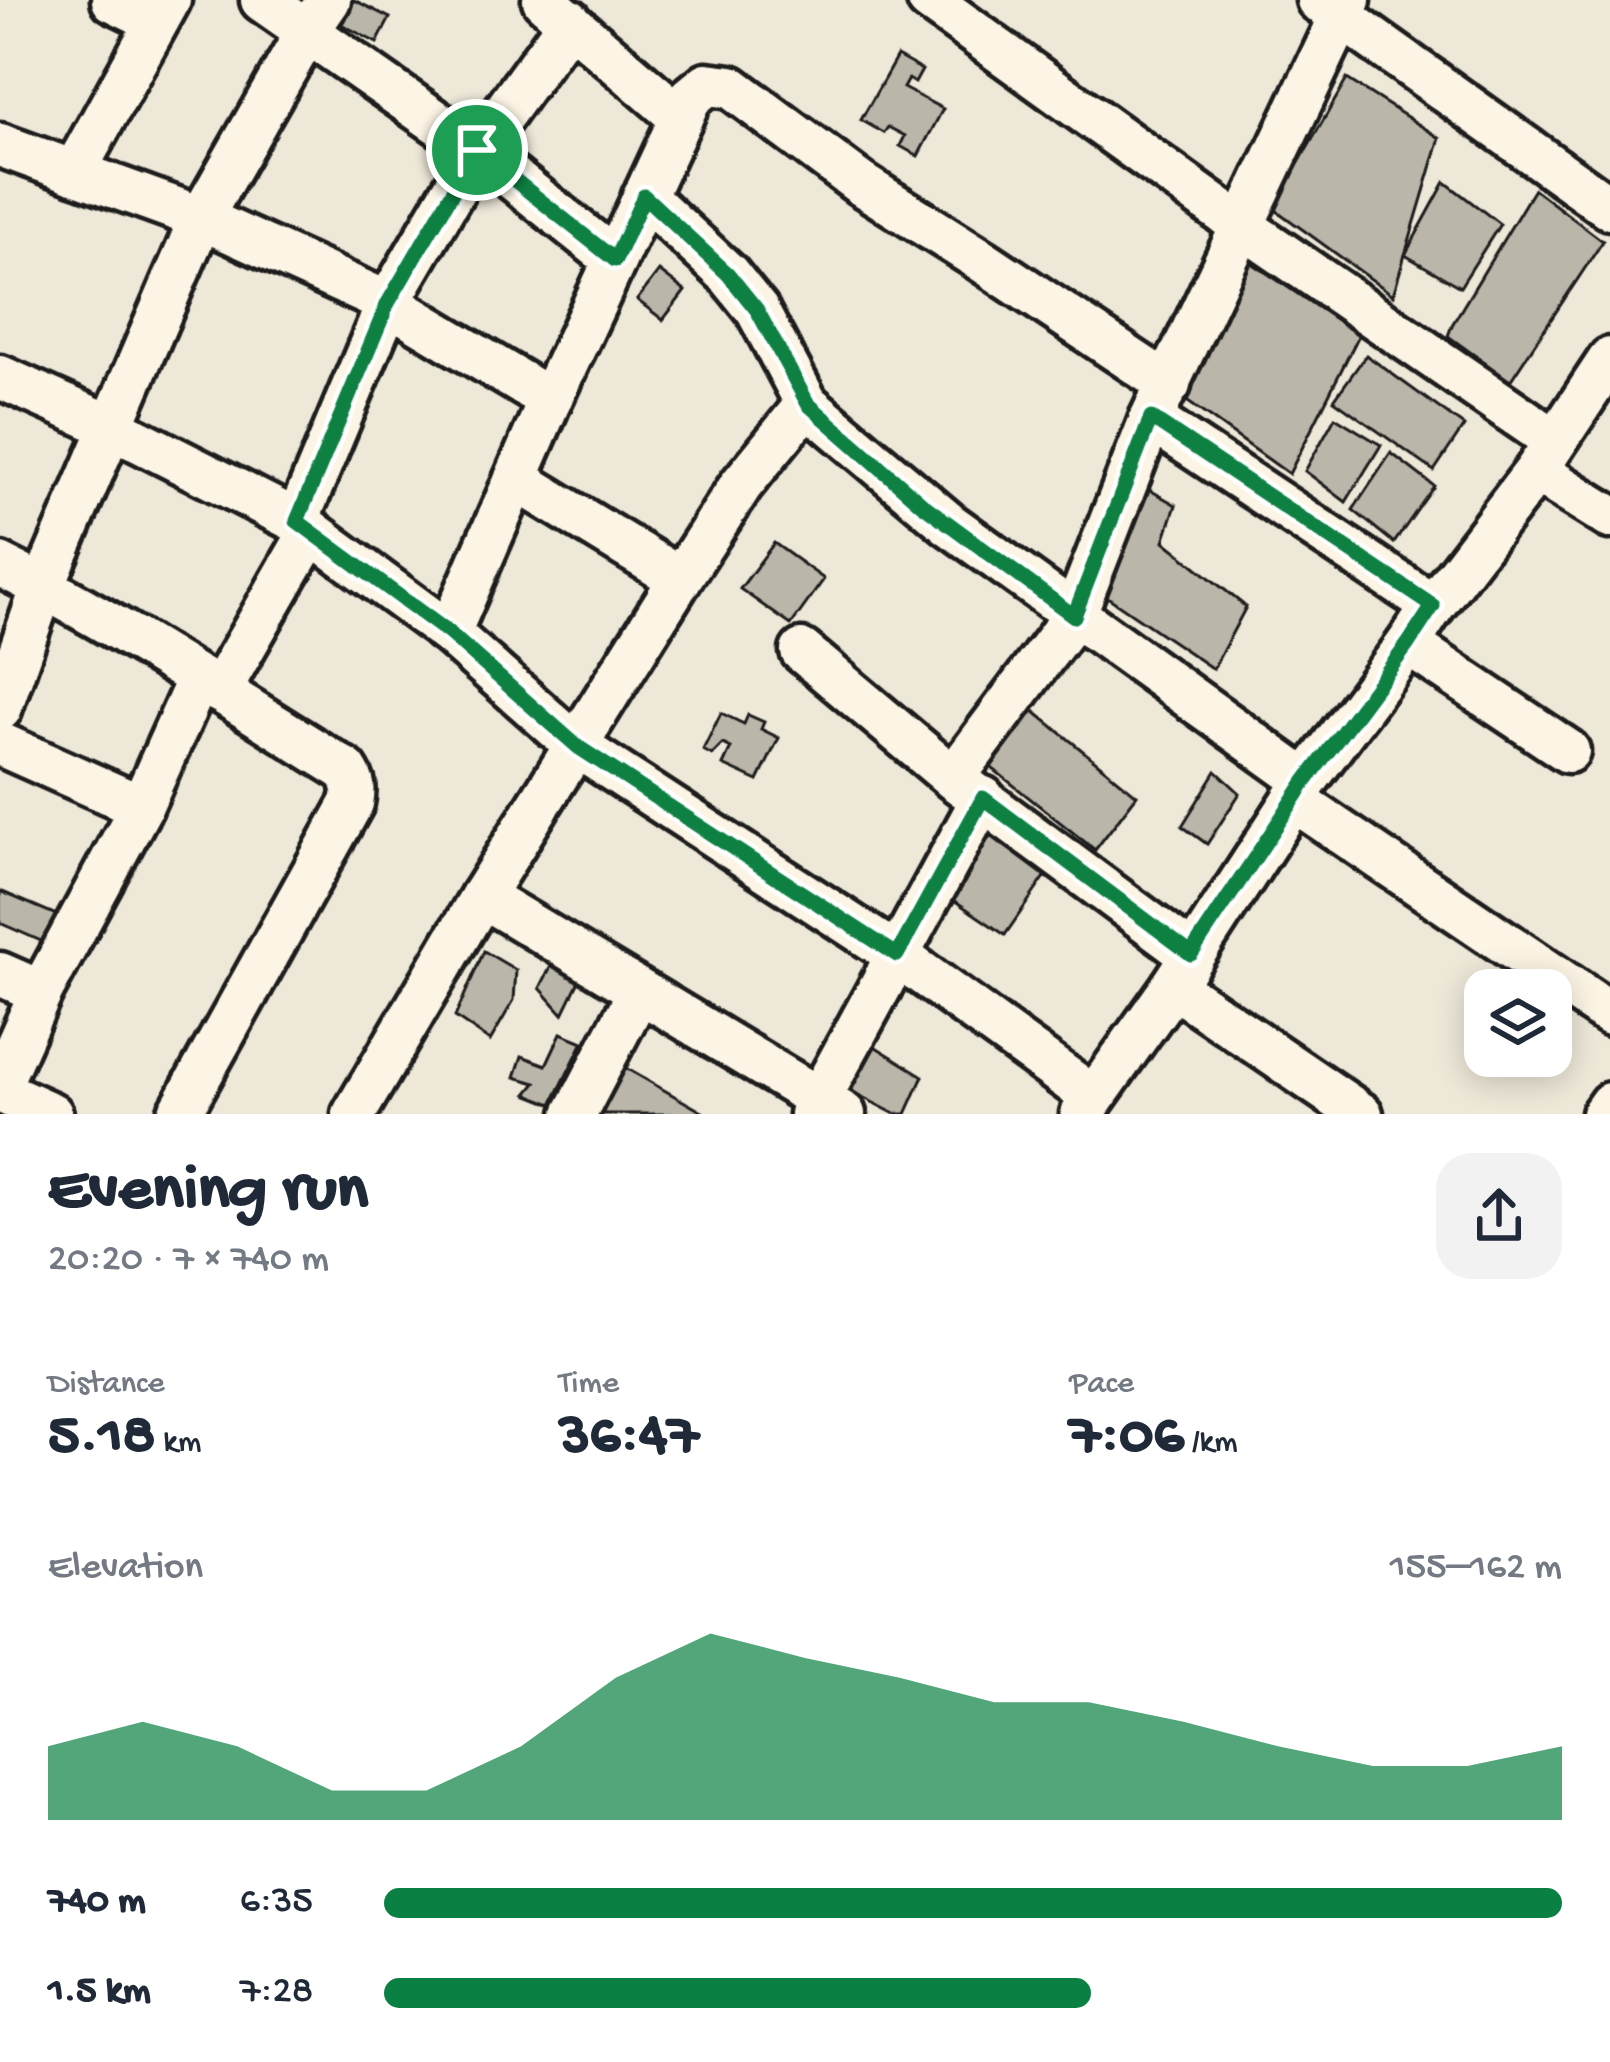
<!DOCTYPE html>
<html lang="en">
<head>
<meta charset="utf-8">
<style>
  body { margin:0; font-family:"Gochi Hand",sans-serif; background:#f2f2f3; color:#1f2937; height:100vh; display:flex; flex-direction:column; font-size:45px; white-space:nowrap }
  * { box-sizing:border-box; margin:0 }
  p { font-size:39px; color:#747a83 }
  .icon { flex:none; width:66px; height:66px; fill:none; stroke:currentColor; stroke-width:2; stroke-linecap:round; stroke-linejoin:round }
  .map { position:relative; height:1114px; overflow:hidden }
  .side { display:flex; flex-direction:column; background:#fff; flex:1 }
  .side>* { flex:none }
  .fabs { position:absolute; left:1464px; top:969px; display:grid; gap:24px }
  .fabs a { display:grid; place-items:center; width:108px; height:108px; border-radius:24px; background:#fff; box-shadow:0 6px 30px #0003; font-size:60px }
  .pin { position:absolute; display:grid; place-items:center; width:102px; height:102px; color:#fff; margin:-51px; border:6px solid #fff; border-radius:50%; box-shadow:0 3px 12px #0007 }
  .round { display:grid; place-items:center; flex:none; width:126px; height:126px; border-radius:36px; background:#f2f2f3 }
  .summary { display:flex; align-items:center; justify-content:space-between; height:204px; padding:0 48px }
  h1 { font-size:66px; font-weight:700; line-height:90px }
  .figures { display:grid; grid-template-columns:repeat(3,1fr); gap:18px; height:204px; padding:12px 48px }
  .figures div { display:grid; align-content:center }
  .figures b { font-size:60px; font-weight:700 }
  .figures small { font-size:33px; font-weight:400 }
  .figures p { font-size:33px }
  .chart { height:336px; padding:24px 48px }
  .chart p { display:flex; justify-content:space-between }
  .chart svg { width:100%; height:216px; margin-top:12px; fill:#0b8043; opacity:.7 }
  ul { padding:0 48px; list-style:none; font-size:39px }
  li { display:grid; grid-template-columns:192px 144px 1fr; align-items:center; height:90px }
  li i { height:30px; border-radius:15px; background:#0b8043 }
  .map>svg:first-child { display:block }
  .building { fill:#bab6aa; stroke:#1c1c1c; stroke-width:3 }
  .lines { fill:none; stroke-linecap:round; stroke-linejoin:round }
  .minor-casing { stroke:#1c1c1c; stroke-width:51 }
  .minor { stroke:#fcf5e5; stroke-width:42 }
  .route-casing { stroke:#fff; stroke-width:24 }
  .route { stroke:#0b8043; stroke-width:15 }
</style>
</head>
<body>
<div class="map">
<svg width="1610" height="1114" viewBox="0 0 1610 1114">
  <rect width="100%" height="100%" fill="#eee8d9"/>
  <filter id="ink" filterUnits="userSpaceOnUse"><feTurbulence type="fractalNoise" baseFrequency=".00833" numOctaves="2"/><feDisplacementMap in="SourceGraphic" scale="24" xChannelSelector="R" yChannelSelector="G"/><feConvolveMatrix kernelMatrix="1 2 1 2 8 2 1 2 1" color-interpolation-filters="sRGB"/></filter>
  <g filter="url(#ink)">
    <g class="building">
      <path d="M354 0 390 18 377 43 341 24Z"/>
      <path d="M897 56 922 70 915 83 908 79 903 88 943 109 918 156 900 146 905 136 888 127 884 133 861 120Z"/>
      <path d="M1347 79 1440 138 1393 295 1273 208Z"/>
      <path d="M1445 182 1500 224 1460 287 1405 255Z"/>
      <path d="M1534 189 1603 241 1510 381 1448 336 1452 325Z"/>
      <path d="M1246 259 1359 335 1289 474 1181 397Z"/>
      <path d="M659 271 685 291 663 320 637 300Z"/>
      <path d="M1366 355 1464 426 1434 471 1334 400Z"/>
      <path d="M1335 417 1381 445 1346 502 1305 471Z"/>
      <path d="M1391 453 1434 486 1394 543 1353 510Z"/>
      <path d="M1141 485 1176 505 1164 541 1246 607 1213 669 1100 592Z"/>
      <path d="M774 543 824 579 791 625 740 589Z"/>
      <path d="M1029 707 1137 795 1095 850 988 765Z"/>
      <path d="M721 713 744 724 748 715 764 722 761 729 779 738 758 781 723 765 731 748 723 744 712 755 703 750Z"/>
      <path d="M1216 771 1240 793 1207 844 1182 826Z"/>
      <path d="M981 823 1051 868 1005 935 942 892Z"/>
      <path d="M0 891 59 916 48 944 0 923Z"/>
      <path d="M484 951 516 970 514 1000 490 1041 455 1017Z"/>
      <path d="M553 962 580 979 563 1014 540 988Z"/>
      <path d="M561 1033 583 1042 552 1104 527 1094 536 1083 515 1077 522 1056 546 1065Z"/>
      <path d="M863 1039 923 1076 906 1114H895L847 1089Z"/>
      <path d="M622 1066 706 1114H602Z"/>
    </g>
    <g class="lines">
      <g class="minor-casing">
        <g id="minor">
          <path d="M113 0 156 21"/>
          <path d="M262 0 477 150 615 260"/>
          <path d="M544 0 681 118"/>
          <path d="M929 0 1242 226 1555 441"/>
          <path d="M1318 0 1610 208"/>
          <path d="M0 145 201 218 388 303 550 400"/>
          <path d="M74 172 169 0"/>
          <path d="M644 196 728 274 757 310 807 404 949 524 1306 781"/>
          <path d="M0 377 112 427 297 521 449 633 578 747 897 955 1093 1097"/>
          <path d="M1151 419 1433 606"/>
          <path d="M1536 471 1610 517"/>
          <path d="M516 479 680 579"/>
          <path d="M297 521 388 303 477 150 570 21"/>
          <path d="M0 565C120 624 232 700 346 770 354 782 355 789 352 803L179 1114"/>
          <path d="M449 633 550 400 681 118 690 98 707 84 731 87 861 184 983 261 1169 385"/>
          <path d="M1408 644 1568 751"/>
          <path d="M802 651 953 778 1191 954"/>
          <path d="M219 691 311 531"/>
          <path d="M0 709 43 586 201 218 307 32 329 0"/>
          <path d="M0 744 141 807"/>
          <path d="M953 778 1074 616 1151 419 1349 0"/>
          <path d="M1294 800 1610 1014"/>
          <path d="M482 896 844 1114"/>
          <path d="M0 974 41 992"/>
          <path d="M1173 986 1361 1114"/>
          <path d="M0 1084 41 992 141 807 199 678"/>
          <path d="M0 1091 51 1114"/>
          <path d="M354 1114 482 896 680 579 741 485 807 404"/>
          <path d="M575 1114 639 992"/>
          <path d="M811 1114 983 798"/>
          <path d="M1082 1114 1173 986 1306 781 1408 644 1433 606 1536 471 1610 359"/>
          <path d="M1603 1114 1610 1104"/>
        </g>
      </g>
      <use href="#minor" class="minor"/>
    </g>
  </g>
  <g class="lines" filter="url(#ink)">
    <g class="route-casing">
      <path id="route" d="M477 150 615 260 644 196 728 274 757 310 808 404 922 504 1074 616 1151 418 1433 606 1408 644 1306 781 1191 954 983 798 897 955 578 747 449 633 297 521 388 303Z"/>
    </g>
    <use href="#route" class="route"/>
  </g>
</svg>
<div class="fabs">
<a><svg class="icon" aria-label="layers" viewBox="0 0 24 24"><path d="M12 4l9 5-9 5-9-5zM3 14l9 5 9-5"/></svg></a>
</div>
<div class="pin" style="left:477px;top:150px;background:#1e9e55"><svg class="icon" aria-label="arrive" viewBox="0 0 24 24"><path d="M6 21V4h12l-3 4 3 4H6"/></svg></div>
</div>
<section class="side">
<div class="summary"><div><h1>Evening run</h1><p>20:20 · 7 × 740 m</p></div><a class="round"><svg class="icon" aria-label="share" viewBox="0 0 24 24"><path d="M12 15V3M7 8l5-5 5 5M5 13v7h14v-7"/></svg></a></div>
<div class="figures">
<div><p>Distance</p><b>5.18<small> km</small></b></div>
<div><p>Time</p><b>36:47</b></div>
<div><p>Pace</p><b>7:06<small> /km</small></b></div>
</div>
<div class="chart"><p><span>Elevation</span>155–162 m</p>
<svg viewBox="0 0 160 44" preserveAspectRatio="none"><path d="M0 44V29L10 24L20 29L30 38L40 38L50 29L60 15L70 6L80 11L90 15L100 20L110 20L120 24L130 29L140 33L150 33L160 29V44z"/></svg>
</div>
<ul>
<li><b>740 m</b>6:35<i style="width:100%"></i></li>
<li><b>1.5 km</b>7:28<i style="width:60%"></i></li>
</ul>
</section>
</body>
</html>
